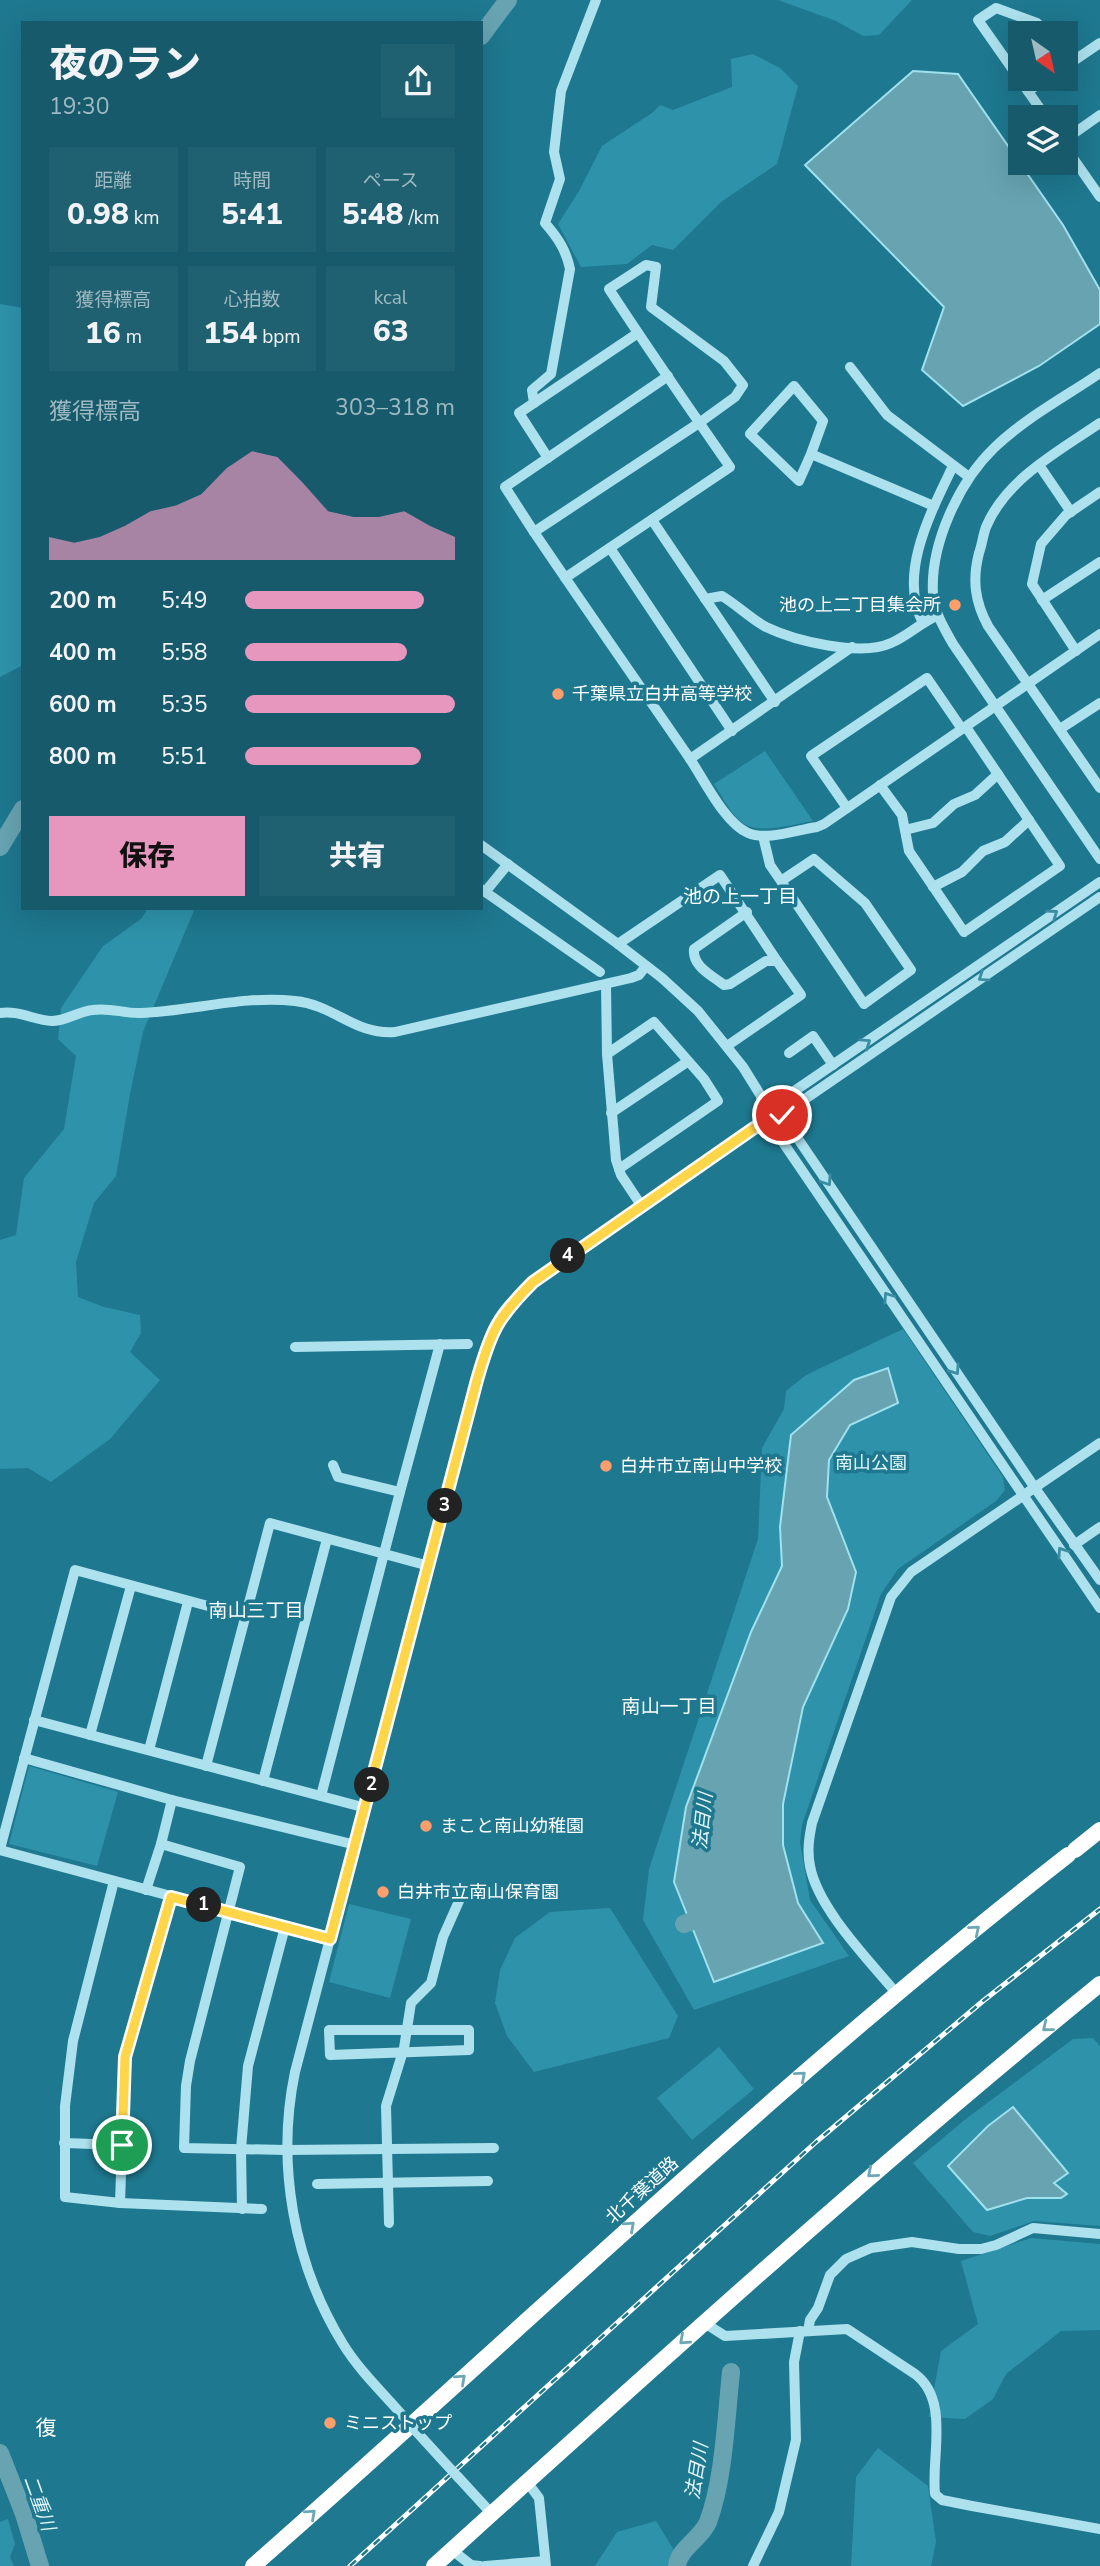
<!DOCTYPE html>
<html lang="ja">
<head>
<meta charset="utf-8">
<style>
  body { margin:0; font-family:"Nunito Sans","Noto Sans JP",sans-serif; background:#1f6071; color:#f1f3f6; height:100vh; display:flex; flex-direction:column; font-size:26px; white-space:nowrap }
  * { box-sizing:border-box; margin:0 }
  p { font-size:23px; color:#9eb9c1 }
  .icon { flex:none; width:38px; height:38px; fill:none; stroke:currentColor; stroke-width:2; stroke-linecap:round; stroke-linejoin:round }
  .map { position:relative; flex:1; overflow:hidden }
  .sheet { position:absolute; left:21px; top:21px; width:462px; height:889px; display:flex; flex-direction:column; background:#165a6b; border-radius:0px; box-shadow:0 7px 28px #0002 }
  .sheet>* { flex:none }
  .needle { width:46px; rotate:146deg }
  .fabs { position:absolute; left:1008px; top:21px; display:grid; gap:14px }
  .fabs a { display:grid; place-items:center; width:70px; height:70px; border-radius:0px; background:#165a6b; box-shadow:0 7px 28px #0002; font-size:35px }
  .pin { position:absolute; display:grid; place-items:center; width:60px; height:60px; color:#fff; margin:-30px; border:4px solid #fff; border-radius:50%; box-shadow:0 2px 7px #0007 }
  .km { position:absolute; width:35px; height:35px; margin:-18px; border-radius:50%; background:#222; color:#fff; font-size:19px; line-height:35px; text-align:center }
  .round { display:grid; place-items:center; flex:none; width:74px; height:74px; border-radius:0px; background:#1f6071 }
  .head { display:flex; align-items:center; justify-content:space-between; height:119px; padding:0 28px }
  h1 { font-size:38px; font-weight:800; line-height:52px }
  .figures { display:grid; grid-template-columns:repeat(3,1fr); gap:10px; height:119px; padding:7px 28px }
  .figures div { display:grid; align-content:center; border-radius:0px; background:#1f6071; text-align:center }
  .figures b { font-size:30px; font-weight:800 }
  .figures small { font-size:19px; font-weight:400 }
  .figures p { font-size:19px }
  .chart { height:196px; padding:14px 28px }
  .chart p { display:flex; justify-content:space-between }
  .chart svg { width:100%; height:126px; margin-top:7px; fill:#e797bd; opacity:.7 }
  .action { display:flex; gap:14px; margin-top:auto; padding:14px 28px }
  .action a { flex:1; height:80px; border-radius:0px; background:#e797bd; color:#111; font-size:28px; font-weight:800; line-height:80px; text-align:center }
  .action a+a { background:#1f6071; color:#f1f3f6 }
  ul { padding:0 28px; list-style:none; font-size:23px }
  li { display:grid; grid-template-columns:112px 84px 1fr; align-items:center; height:52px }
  li i { height:18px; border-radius:9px; background:#e797bd }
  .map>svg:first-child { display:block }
  .green { fill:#2e93aa }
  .water { fill:#67a3b1; stroke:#a0e1ef; stroke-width:2 }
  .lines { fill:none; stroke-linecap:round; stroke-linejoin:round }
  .river { stroke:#67a3b1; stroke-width:18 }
  .minor { stroke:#ace1ed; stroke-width:10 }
  .highway { stroke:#fff; stroke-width:16 }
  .rail-casing { stroke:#fff; stroke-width:5 }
  .rail { stroke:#1e788f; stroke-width:2.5; stroke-dasharray:8; stroke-linecap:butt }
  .minor-bridge { stroke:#ace1ed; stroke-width:10 }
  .oneway { stroke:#3a8da2 }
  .oneway2 { stroke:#6da7b6 }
  .route-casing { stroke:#fff; stroke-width:14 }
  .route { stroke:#ffd54a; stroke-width:9 }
  .poi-dot { fill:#fc9f6c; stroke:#1e788f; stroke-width:2.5 }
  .labels { text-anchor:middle; stroke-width:7; stroke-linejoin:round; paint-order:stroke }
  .poi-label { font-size:18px; fill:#fff; stroke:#1e788f; text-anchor:start }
  .park-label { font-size:18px; fill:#e0f6fb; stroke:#1e788f }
  .street-label { font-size:18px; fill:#fff; stroke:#1e788f }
  .neighbourhood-label { font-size:19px; fill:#fff; stroke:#1e788f }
  .water-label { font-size:19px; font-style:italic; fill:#e3f6fb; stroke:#1e788f }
  .quarter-label { font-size:21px; fill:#fff; stroke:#1e788f }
</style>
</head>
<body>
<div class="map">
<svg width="1100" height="2566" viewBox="0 0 1100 2566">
  <rect width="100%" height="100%" fill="#1e788f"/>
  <g class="green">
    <path d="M778 0H912L879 35 863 36 836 21Z"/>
    <path d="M753 54 780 68 798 86 777 164 721 202 673 250 652 245 627 264 581 267 558 224 579 191 602 146 652 113 660 105 673 110 732 87 731 59Z"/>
    <path d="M0 304 23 308V665L0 677Z"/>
    <path d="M765 751 813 821C793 824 757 836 740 821 729 811 722 796 714 784Z"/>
    <path d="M148 908H195L143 1032 130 1094 116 1176 94 1203 76 1262 78 1297 104 1307 140 1315 141 1333 130 1352 160 1380 110 1439 51 1482 28 1468 0 1469V1240L16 1235 24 1178 64 1129 76 1056 58 1039 61 1008 103 946 141 919Z"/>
    <path d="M903 1329 1003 1477 1005 1490 996 1501 898 1569 881 1594 802 1825 800 1842 810 1900 849 1956 694 2010 643 1920 649 1869 758 1539 762 1448 784 1409 786 1391 806 1375Z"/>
    <path d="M29 1766 118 1792 97 1866 9 1844Z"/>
    <path d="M349 1904 411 1919 390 1998 329 1982Z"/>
    <path d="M610 1908 678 2016 669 2038 534 2072 507 2036 495 2003 500 1970 515 1938 550 1912Z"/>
    <path d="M1093 2038 1100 2046V2226L1034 2221 990 2236 973 2232 913 2163 967 2118 1073 2039Z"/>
    <path d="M719 2047 754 2089 692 2140 657 2098Z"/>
    <path d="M1031 2238 1100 2244V2330L1061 2331 1006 2374 993 2399 965 2419 929 2417 941 2351 978 2324 961 2261Z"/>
    <path d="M878 2448 928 2486 936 2542 931 2566H851L856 2477Z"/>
    <path d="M8 2519 15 2544 10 2557 14 2566H0V2522Z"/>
    <path d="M656 2521 674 2550 671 2566H595L617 2532Z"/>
  </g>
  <g class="water">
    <path d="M913 71 958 74 1063 225 1100 290V324L1039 366 963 406 922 370 944 307 805 165Z"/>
    <path d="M888 1368 898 1403 850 1425 829 1460 827 1497 856 1572 848 1609 803 1707 783 1804V1845L798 1903 823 1943 714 1982 674 1882 686 1807 751 1632 782 1566 780 1527 791 1435 854 1380Z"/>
    <path d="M1013 2107 1068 2173 1054 2183 1067 2194 1061 2198H1027L987 2210 948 2166 988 2126Z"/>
  </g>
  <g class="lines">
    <g class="river">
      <path d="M481 36 508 0"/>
      <path d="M0 847 23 809"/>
      <path d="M684 1924 712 1914"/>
      <path d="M0 2453 24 2514 40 2566"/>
      <path d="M677 2566C679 2548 701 2539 708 2522 724 2480 726 2418 731 2372"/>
    </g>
    <g class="minor">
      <path d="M1066 66 1100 43"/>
      <path d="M1028 91 1047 79"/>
      <path d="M1046 117 978 20 996 8 1037 23 1047 33"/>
      <path d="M1066 139 1100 115"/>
      <path d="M1066 148 1100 197"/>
      <path d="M850 367 887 415 969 477"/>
      <path d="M1100 373C1065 397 1025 418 994 448 959 482 930 544 933 594 934 612 944 628 953 644L1100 859"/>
      <path d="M534 403 532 390 551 374 570 269C566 250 558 238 545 223L560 179 554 152 561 91 596 0"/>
      <path d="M1100 423C1059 451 1006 479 986 527 983 535 982 545 979 553 972 580 975 602 988 626L1100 788"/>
      <path d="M811 454 823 421 794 386 750 434 799 481 811 454 934 506"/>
      <path d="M548 458 519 413 638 333"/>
      <path d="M1039 465 1071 512"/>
      <path d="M652 520 775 702"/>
      <path d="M534 532 505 487 668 376"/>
      <path d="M610 548 732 731"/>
      <path d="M565 578 730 467C689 408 648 349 609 289L646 265 656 267 651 307 724 361 743 385 735 397 699 423 534 532C584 606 635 679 686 753 702 775 723 822 748 833 767 841 796 830 817 827L824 824 1100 634"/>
      <path d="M705 599 722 596C737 605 751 619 766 627 795 641 861 657 891 643 908 636 921 622 937 616"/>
      <path d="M1042 600 1100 562"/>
      <path d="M923 623C897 574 932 510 953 466"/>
      <path d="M1076 651 1032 584 1041 544 1066 515 1100 492"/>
      <path d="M1060 729 1100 703"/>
      <path d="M690 759 852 647"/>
      <path d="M880 785 902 815 909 851 964 932 1060 866 966 727"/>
      <path d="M847 808 811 756 927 678 962 729"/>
      <path d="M905 830 933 823 954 804 975 795 998 774"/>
      <path d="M763 836 770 865 781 881 864 1004 911 970 865 903 814 859 781 881"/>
      <path d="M481 845 618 944 662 978 698 1011 743 1067 761 1096 763 1113 1100 1608"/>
      <path d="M933 887 962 872 983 851 1005 842 1029 820"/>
      <path d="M481 889 600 972"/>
      <path d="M485 892 508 864"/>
      <path d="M618 944 720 875 777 961"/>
      <path d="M606 985 607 1054 616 1160 621 1175 641 1205"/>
      <path d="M0 1013C18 1010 34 1020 52 1021 66 1021 79 1011 93 1010 109 1007 125 1014 141 1013 192 1011 244 995 295 1001 335 1005 354 1035 395 1032L631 978 639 975 646 966"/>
      <path d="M727 1046 801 995 777 961H766L730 984 724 985C711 975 692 966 694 949L747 912"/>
      <path d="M789 1053 813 1036 833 1065"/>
      <path d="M607 1054 654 1022 704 1079 718 1101 619 1169"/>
      <path d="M761 1096 775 1105 1035 1488 1100 1580"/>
      <path d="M771 1107 1100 882"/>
      <path d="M611 1113 687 1062"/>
      <path d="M295 1347 468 1344"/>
      <path d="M400 1492 440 1344"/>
      <path d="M1074 1545 1100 1527"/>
      <path d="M34 1720 366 1808"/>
      <path d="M90 1735 131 1586"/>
      <path d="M149 1750 188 1602"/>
      <path d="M24 1758 172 1800 356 1845"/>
      <path d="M206 1766 270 1523 429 1566"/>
      <path d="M263 1781 327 1539"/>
      <path d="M321 1796 400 1492 338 1477 333 1465"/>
      <path d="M161 1844 240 1867 190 2061 186 2086 184 2148 286 2150 494 2148"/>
      <path d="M0 1849 75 1570 245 1616"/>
      <path d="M0 1850 330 1939"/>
      <path d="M114 1881 73 2041 65 2106V2197L120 2203 262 2209"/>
      <path d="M146 1890 161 1844 172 1800"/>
      <path d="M897 1994C869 1960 818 1909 810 1866 807 1851 809 1838 812 1823L891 1597 911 1572 1100 1443"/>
      <path d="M329 2030H469V2050L330 2055Z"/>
      <path d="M64 2143 122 2145"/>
      <path d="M317 2184 488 2181"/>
      <path d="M120 2203 125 2057 171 1897"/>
      <path d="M242 2209 241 2149 248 2066 285 1927"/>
      <path d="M389 2223 386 2106 404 2048 411 2003 431 1983 443 1937 459 1901"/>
      <path d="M703 2322 725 2336 847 2329 915 2374C950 2400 931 2456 935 2494L942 2500 972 2506 1100 2529"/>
      <path d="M808 2331 810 2320 818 2308 830 2275 846 2259 871 2248 912 2242 959 2249H981L996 2245 1033 2228 1100 2234"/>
      <path d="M414 2429C391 2400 362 2375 343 2344 293 2263 276 2163 295 2072L477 1380C482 1361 486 1341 496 1323 511 1296 539 1278 563 1260L754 1128 770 1123 1100 897"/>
      <path d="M458 2477 492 2514"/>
      <path d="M527 2482 539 2498 546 2566"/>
      <path d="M452 2550 471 2565 480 2566"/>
      <path d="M485 2566 545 2561"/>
      <path d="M753 2566 779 2512 796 2440 794 2362 800 2331"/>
    </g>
    <g class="highway">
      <path d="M1075 1850 1100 1830"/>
      <path d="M253 2566C524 2328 783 2077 1068 1855"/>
      <path d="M434 2566C653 2368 870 2171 1100 1984"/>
    </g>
    <g class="rail-casing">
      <path id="rail" d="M350 2566 816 2142 983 2001 1100 1909"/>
    </g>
    <use href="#rail" class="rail"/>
    <path class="minor-bridge" d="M415 2430 458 2477"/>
  </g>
  <defs><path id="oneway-chevron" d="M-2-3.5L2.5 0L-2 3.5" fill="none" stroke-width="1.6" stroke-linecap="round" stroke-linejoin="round" transform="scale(1.75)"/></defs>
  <g class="oneway">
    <use href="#oneway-chevron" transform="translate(1053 914) rotate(-35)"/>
    <use href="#oneway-chevron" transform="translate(983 977) rotate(146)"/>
    <use href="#oneway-chevron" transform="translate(866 1043) rotate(-34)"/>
    <use href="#oneway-chevron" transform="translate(827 1181) rotate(56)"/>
    <use href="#oneway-chevron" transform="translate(888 1297) rotate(-124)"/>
    <use href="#oneway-chevron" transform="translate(955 1370) rotate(56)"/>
    <use href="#oneway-chevron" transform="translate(1062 1552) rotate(-124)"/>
  </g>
  <g class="oneway2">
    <use href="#oneway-chevron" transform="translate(975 1930) rotate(-40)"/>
    <use href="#oneway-chevron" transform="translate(1047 2027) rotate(141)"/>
    <use href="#oneway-chevron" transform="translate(801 2076) rotate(-41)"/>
    <use href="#oneway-chevron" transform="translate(872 2173) rotate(139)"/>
    <use href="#oneway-chevron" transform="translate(630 2226) rotate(-42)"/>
    <use href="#oneway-chevron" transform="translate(684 2340) rotate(138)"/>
    <use href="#oneway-chevron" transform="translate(461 2379) rotate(-42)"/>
    <use href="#oneway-chevron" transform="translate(311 2514) rotate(-42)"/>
  </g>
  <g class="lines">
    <g class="route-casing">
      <path id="route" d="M122 2145 125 2057 171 1897 330 1939 477 1380C491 1331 497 1318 533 1282L754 1128 770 1123 782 1115"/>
    </g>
    <use href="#route" class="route"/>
  </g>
  <g class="poi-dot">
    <circle cx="955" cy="605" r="7"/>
    <circle cx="558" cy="694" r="7"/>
    <circle cx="606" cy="1466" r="7"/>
    <circle cx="426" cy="1826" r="7"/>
    <circle cx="383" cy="1892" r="7"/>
    <circle cx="330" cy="2423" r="7"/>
  </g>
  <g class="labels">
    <g class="poi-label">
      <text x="941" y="611" text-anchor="end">池の上二丁目集会所</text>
      <text x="572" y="700">千葉県立白井高等学校</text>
      <text x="620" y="1472">白井市立南山中学校</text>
      <text x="440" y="1832">まこと南山幼稚園</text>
      <text x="397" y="1898">白井市立南山保育園</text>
      <text x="344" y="2429">ミニストップ</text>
    </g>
    <g class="park-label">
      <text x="871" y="1469">南山公園</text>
    </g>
    <g class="street-label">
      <text transform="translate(642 2190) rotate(-42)" y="6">北千葉道路</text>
    </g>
    <g class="neighbourhood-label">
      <text x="740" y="903">池の上一丁目</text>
      <text x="256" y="1617">南山三丁目</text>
      <text x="669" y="1713">南山一丁目</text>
    </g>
    <g class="water-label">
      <text transform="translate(702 1821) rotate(-84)" y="7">法目川</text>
      <text transform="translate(696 2471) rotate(-81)" y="7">法目川</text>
      <text transform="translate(40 2503) rotate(70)" y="7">二重川</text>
    </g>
    <g class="quarter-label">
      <text x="46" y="2435">復</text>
    </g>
  </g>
</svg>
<div class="fabs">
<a><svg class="needle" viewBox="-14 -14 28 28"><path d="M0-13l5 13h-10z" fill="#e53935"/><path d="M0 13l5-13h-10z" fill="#9eb9c1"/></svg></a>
<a><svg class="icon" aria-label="layers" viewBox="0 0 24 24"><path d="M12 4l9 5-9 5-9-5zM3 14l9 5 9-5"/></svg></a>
</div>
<div class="pin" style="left:122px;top:2145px;background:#1e9e55"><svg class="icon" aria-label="arrive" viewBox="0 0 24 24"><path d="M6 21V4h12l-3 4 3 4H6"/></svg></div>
<div class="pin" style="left:782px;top:1115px;background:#d93025"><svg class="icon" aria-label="check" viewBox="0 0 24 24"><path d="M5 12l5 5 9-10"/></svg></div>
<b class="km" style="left:204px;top:1905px">1</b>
<b class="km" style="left:372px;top:1785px">2</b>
<b class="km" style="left:445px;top:1506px">3</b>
<b class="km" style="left:568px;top:1256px">4</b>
<section class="sheet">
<div class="head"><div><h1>夜のラン</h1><p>19:30</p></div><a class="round"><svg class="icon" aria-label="share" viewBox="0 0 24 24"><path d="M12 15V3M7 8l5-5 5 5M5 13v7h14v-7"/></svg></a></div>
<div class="figures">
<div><p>距離</p><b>0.98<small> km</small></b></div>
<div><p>時間</p><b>5:41</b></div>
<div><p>ペース</p><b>5:48<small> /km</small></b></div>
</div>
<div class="figures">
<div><p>獲得標高</p><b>16<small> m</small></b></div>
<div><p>心拍数</p><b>154<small> bpm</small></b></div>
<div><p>kcal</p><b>63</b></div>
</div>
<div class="chart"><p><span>獲得標高</span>303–318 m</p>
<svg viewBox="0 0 160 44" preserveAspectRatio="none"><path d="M0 44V36L10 38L20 36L30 32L40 27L50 25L60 21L70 12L80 6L90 8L100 17L110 27L120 29L130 29L140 27L150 32L160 36V44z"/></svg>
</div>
<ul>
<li><b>200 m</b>5:49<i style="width:85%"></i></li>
<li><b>400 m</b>5:58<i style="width:77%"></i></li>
<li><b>600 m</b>5:35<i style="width:100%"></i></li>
<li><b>800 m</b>5:51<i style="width:84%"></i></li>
</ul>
<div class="action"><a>保存</a><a>共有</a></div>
</section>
</div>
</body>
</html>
